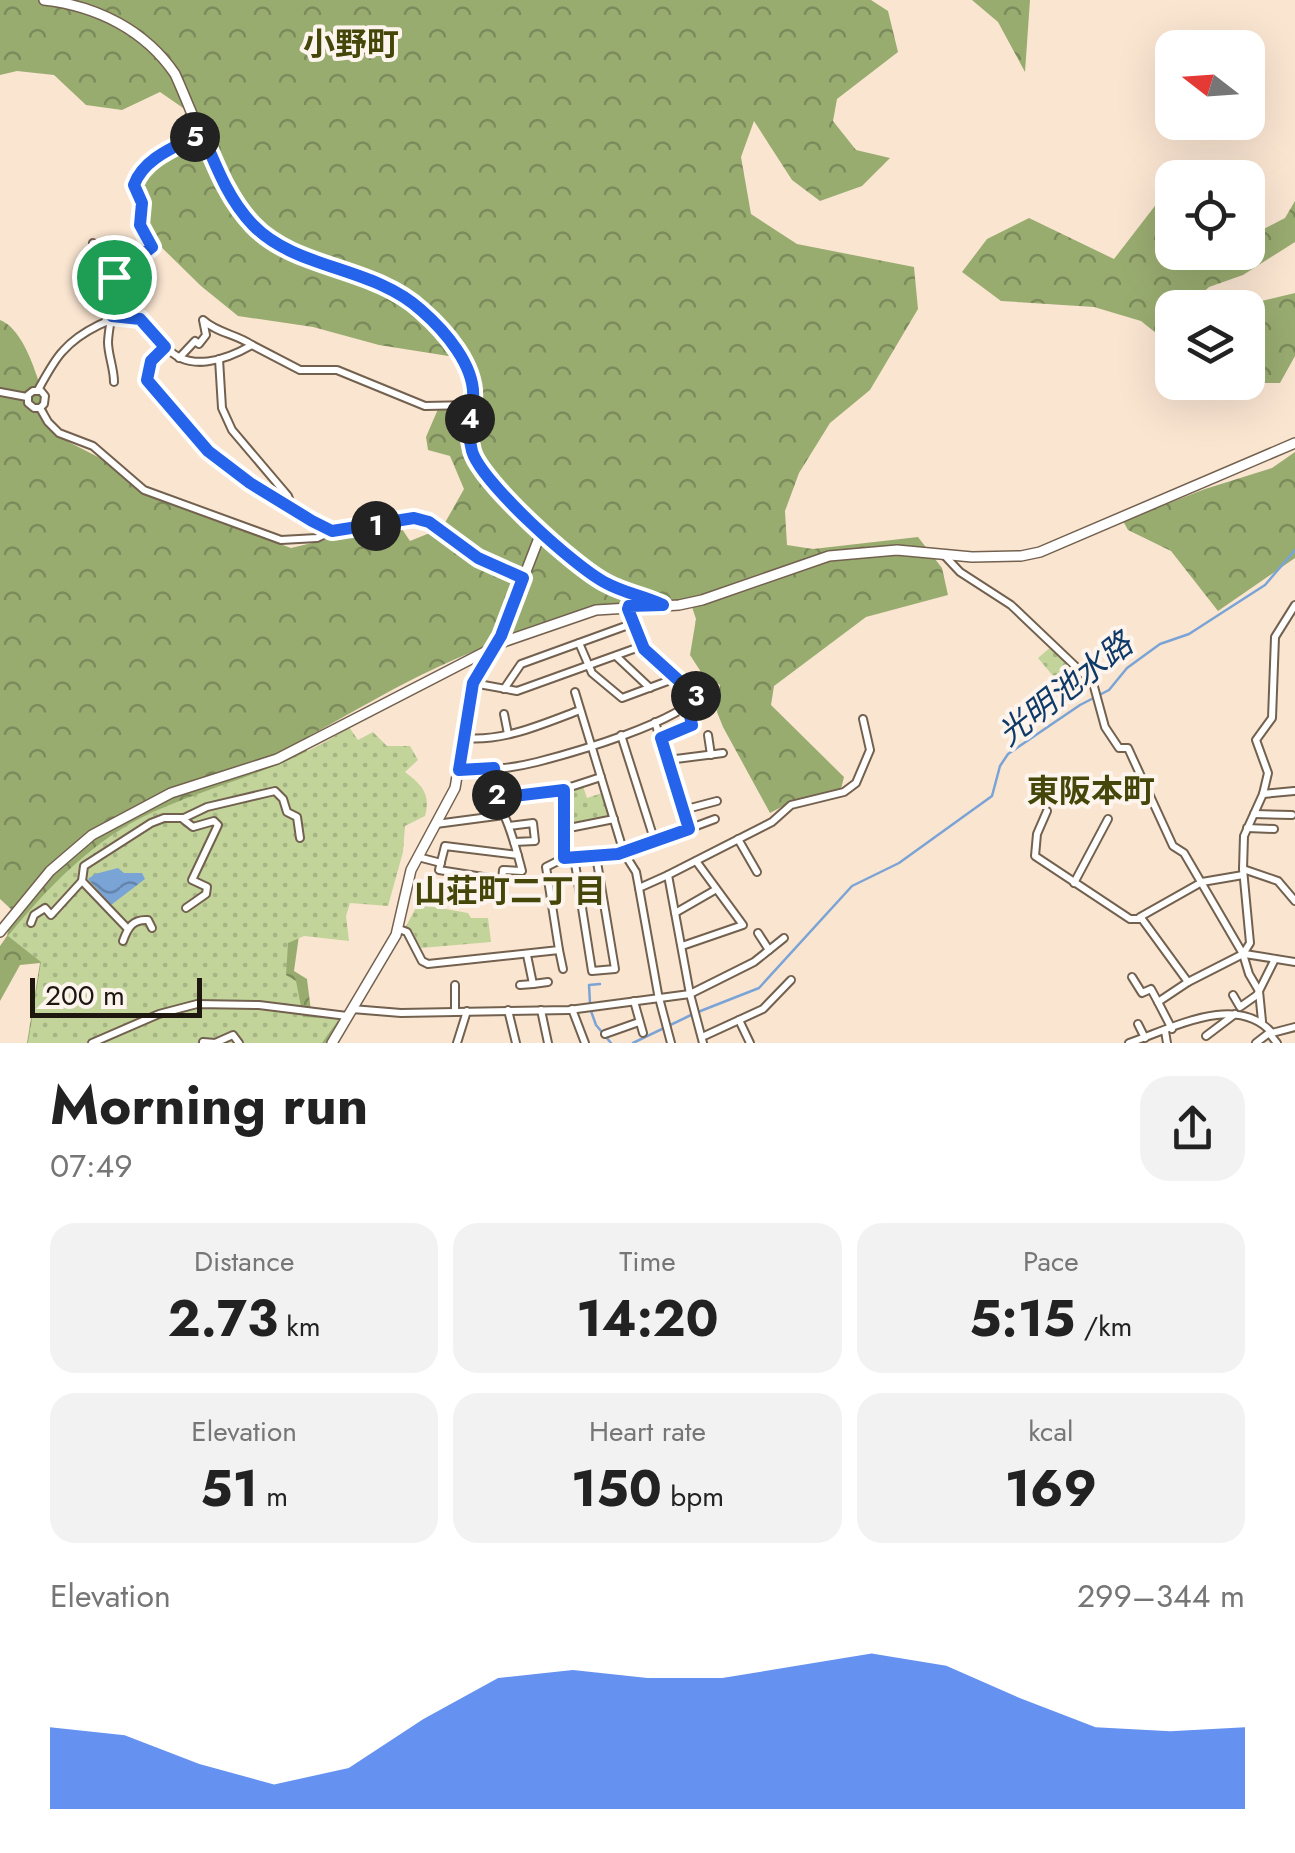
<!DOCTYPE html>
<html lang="en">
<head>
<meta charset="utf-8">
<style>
  body { margin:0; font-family:Jost,"Noto Sans JP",sans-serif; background:#f2f2f2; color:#222; height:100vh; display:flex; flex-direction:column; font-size:38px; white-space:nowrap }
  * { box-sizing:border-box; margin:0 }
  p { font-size:32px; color:#767676 }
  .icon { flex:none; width:55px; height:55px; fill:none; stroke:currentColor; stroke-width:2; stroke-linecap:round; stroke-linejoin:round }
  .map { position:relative; height:1043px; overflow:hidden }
  .panel { display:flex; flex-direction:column; background:#fff; flex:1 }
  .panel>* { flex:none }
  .needle { width:65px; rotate:287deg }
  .fabs { position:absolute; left:1155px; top:30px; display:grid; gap:20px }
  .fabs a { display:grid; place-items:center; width:110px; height:110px; border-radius:20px; background:#fff; box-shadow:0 10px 40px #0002; font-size:50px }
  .scale { position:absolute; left:30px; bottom:25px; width:172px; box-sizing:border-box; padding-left:10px; border:5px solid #1e1710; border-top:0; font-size:28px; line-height:35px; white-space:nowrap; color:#1e1710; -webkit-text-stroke:8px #fdf5ed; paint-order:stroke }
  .pin { position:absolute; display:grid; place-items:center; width:85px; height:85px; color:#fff; margin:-42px; border:5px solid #fff; border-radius:50%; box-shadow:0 2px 10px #0007 }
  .km { position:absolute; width:50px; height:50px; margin:-25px; border-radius:50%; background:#222; color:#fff; font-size:28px; line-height:50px; text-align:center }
  .round { display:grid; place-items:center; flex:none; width:105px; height:105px; border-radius:30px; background:#f2f2f2 }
  .head { display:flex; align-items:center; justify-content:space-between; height:170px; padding:0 50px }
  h1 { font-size:55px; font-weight:700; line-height:75px }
  .metrics { display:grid; grid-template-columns:repeat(3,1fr); gap:15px; height:170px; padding:10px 50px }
  .metrics div { display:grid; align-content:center; border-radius:25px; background:#f2f2f2; text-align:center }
  .metrics b { font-size:50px; font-weight:700 }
  .metrics small { font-size:28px; font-weight:400 }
  .metrics p { font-size:28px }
  .chart { height:280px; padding:20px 50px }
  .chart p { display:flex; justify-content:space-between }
  .chart svg { width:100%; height:180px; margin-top:10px; fill:#2563eb; opacity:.7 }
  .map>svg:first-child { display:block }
  .forest { fill:url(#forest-crowns) }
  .park { fill:url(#park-dots) }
  .water { fill:url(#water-waves) }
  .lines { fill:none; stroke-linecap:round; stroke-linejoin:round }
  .stream { stroke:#7ba4d6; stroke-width:2.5 }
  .street-casing { stroke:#73614f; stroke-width:10 }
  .secondary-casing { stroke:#73614f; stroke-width:12 }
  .street { stroke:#fff; stroke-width:6 }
  .secondary { stroke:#fff; stroke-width:9 }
  .route-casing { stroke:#fff; stroke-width:20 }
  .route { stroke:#2563eb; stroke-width:12 }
  .labels { text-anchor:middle; stroke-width:8; stroke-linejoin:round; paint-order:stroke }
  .neighbourhood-label { font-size:32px; font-weight:bold; fill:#444709; stroke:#fdf5ed }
  .water-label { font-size:32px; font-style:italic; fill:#0f3a68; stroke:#fdf5ed }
</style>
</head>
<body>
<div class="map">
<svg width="1295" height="1043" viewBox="0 0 1295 1043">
  <defs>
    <pattern id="forest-crowns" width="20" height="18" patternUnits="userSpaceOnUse" patternTransform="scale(2.5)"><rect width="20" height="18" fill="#99ac70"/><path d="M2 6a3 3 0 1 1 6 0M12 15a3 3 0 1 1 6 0" fill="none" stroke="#7c8b5b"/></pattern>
    <pattern id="park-dots" width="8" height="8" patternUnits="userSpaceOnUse" patternTransform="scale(2.5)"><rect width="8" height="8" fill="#c2d49a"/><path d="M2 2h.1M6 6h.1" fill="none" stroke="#a6b584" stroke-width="1.8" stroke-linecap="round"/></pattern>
    <pattern id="water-waves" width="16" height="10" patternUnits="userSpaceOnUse" patternTransform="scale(2.5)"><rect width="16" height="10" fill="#7ba4d6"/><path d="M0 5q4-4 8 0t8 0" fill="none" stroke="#6485ac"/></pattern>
  </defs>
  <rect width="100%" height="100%" fill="#fae5d1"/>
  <g class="forest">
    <path d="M0 0H871L888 11 898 52 837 99 833 121 856 150 890 158 862 186 820 201 792 180 754 121 741 157 751 214 797 244 914 267 918 309 870 390 830 423 799 473 785 511 787 545 813 549 918 537 942 568 948 595 866 617 774 686 771 705 844 777 841 789 787 804 770 813 723 727 717 712 720 685 701 672 690 655 696 619 690 601C604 605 516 631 438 667 394 687 352 713 309 736L305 765 304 900 294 971 307 979 311 1011 335 1016 339 1022 327 1043H27L40 963 20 965 0 1001V946L7 936 12 910 0 899V320C31 332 44 404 55 435L102 459 141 493 291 548 350 534 402 529 410 541 442 528 464 489 450 456 428 450 426 437 438 409 471 407 474 395 461 358 379 345 313 327 238 316 201 286 151 237 136 178 179 128 186 110 160 92 122 110 86 105 54 75 17 71 0 75Z"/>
    <path d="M972 0H1030L1025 72 998 22Z"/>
    <path d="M1168 189H1172V252H1248V237L1285 218 1295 201V242L1243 275 1209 287 1192 303 1195 307 1172 308V346L1141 321 1094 307 1001 301 962 272 987 239 1029 218 1114 259Z"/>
    <path d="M1295 293V356L1280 383H1213L1248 382V308L1237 307Z"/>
    <path d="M1295 452V558L1218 611 1171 551 1128 530 1123 521 1205 489 1272 468Z"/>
  </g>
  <g class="park">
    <path d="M1052 646 1083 676 1064 689 1038 658Z"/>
    <path d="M349 727 358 740 373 732 387 746H410L418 760 405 772C422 785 431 794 425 816L405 826 403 852 388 906 350 903 346 916 349 941 304 936 288 943 286 975 296 981 303 1017 339 1019 322 1043H28L41 962 8 936C47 888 95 838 153 812 220 782 288 769 349 727Z"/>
    <path d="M583 786 587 798 602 793 609 815 570 825 567 794Z"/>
    <path d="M418 904 468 913 471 918H488L491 942 421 948 412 931 405 928Z"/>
  </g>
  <path class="water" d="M118 868 124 873H142L145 879 111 905 88 879 95 874Z"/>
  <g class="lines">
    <g class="stream">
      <path d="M590 1003 589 985 600 984"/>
      <path d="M591 1011 596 1025 611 1043"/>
      <path d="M698 1012 759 988 852 886 899 863 992 796 1000 766 1008 754 1080 705 1109 690 1127 668 1160 644 1189 634 1265 585 1295 550"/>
      <path d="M633 1043 691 1015"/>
    </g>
    <g class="street-casing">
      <g id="street">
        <path d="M93 243 114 277"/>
        <path d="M165 347 151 361 147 380 208 451 250 483 292 507"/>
        <path d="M179 358 195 341 199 344 206 335 203 320C217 333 236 334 252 345"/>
        <path d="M219 359 222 408 232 430 288 496 292 507 331 531"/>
        <path d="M114 382C114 368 108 355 108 342 109 320 117 300 114 277L151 247 140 225 142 203 134 185 140 170 201 133"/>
        <path d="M38 390C44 379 55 359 63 351 77 335 118 309 139 319 150 324 158 338 166 347 189 373 226 360 252 345L300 370H337L425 406 472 405"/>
        <path d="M0 392 27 397"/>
        <path d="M40 408 44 404 45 396 41 391H33L28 395V403L34 408H40L48 422 59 433 93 446 144 490 281 540 317 538 332 531 414 518 429 522 477 558 523 578"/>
        <path d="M945 556 960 572 1011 605 1093 683 1105 727 1119 748H1128L1173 846 1184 853 1243 954 1249 974 1259 991 1262 1021"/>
        <path d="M579 643 592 673 622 698 676 678"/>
        <path d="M642 646 698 698"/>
        <path d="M616 656 650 688"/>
        <path d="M473 683 517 691 642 646 629 608"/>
        <path d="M504 689 521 664 634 623"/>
        <path d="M575 692 624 853 636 872 639 888"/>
        <path d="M504 714 508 734"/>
        <path d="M655 722 689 829"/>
        <path d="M621 735 655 842"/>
        <path d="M708 735 711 755"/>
        <path d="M464 738C503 742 543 724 580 710"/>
        <path d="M661 738 692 725 688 707"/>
        <path d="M668 760 723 753"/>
        <path d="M494 768 498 798 555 792 601 777"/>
        <path d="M459 770C483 771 513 768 537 762 576 752 677 723 702 693"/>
        <path d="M563 789 564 858 624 853 715 819"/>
        <path d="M1263 794 1294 791"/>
        <path d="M683 810 717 801"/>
        <path d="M1047 811 1037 834 1035 856 1130 919H1142L1188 982 1158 1002 1172 1029"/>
        <path d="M1254 814 1292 815"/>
        <path d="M184 820 193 827 214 821 218 825 192 880 207 887 206 894 186 908"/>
        <path d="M436 824 504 815C512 832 517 852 522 871L503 870 502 880 439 870 445 846 518 855"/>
        <path d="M509 826 533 823 535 841 514 842"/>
        <path d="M1247 828 1274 829"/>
        <path d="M564 829 614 819"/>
        <path d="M738 839 757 872"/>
        <path d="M418 857 441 863"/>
        <path d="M574 857 592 971 615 969 596 856"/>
        <path d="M1243 869 1278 881 1295 901"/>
        <path d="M668 875 639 888 658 994 671 1043"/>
        <path d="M1074 883 1108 819"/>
        <path d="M675 913 715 890"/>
        <path d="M1140 917 1202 882 1243 875"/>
        <path d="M31 923 34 915 45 908 51 915 82 881"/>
        <path d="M127 928 82 881 84 866 151 823 164 818H184L207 807 275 791 283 799 287 812 297 817 300 838"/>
        <path d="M399 929 407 932 422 961 428 964 559 950 546 867 564 858"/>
        <path d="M758 933 769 950"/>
        <path d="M123 941C128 927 133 919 148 920L152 928"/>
        <path d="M682 946 743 925 696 861"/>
        <path d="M559 950 563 969"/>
        <path d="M1245 954 1295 962"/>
        <path d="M527 955 533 984 548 982"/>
        <path d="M1132 977 1142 993 1151 989 1158 1002"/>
        <path d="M1188 982 1243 954 1250 943 1243 869 1244 836 1263 794 1268 773 1256 740 1272 718 1275 637 1295 605"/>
        <path d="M455 985V1010"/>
        <path d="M520 985 533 984"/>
        <path d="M1233 995 1240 1007 1257 995 1275 959"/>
        <path d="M634 1001 643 1033"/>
        <path d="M352 1009 401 1013 569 1010 690 994 668 875 772 822 791 805 844 792 856 783 870 750 863 719"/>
        <path d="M572 1009 585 1043"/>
        <path d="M508 1010 516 1043"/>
        <path d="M541 1010 548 1043"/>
        <path d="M739 1020 750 1043"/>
        <path d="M1138 1024 1145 1038"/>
        <path d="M1165 1031 1167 1043"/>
        <path d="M605 1034 639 1022"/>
        <path d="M1206 1036 1235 1014"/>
        <path d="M702 1037 763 1009 791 980"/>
        <path d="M203 1042 215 1043 233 1035 239 1043"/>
        <path d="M92 1043 159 1014 197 1004 259 1005 347 1016"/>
        <path d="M457 1043 467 1011"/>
        <path d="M703 1043 690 994 754 962 784 938"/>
        <path d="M1129 1043C1171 1029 1237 992 1272 1033L1295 1027"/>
        <path d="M1256 1043 1269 1033 1277 1043"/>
      </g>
    </g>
    <g class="secondary-casing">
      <g id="secondary">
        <path d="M44 0C97 6 145 30 175 74 196 120 220 194 256 228 306 275 383 264 434 323 451 342 474 367 474 394 473 412 468 428 471 446 477 479 571 562 601 581 618 592 639 594 658 602"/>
        <path d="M0 932 50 871 92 835 171 793 277 759 506 641 596 610 679 605 702 600 829 556 897 550 972 557 1021 556 1040 552 1295 443"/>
        <path d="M332 1043 396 935 411 870 455 788 473 683 501 636 542 530"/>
      </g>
    </g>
    <use href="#street" class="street"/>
    <use href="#secondary" class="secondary"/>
  </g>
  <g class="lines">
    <g class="route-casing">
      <path id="route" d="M202 133C216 166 228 199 253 225 296 270 373 266 421 310 444 330 476 366 473 399 471 417 467 433 472 451 481 482 576 568 606 583 624 593 644 596 663 605L629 606 628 609 644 649 698 698 688 707 692 725 661 738 689 829 618 854 564 858V790L498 798 494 768 459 770 473 683 501 636 523 578 478 558 429 522 414 518 332 531 312 521 250 483 208 451 147 380 151 361 165 347 140 319 112 316 117 297 114 277 152 247 140 225 142 203 134 185C144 157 178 146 202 133Z"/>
    </g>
    <use href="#route" class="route"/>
  </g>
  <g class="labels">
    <g class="neighbourhood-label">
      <text x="351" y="55">小野町</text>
      <text x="1091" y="802">東阪本町</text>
      <text x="510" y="902">山荘町二丁目</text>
    </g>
    <g class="water-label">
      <text transform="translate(1065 689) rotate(-38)" y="11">光明池水路</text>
    </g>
  </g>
</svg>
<div class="fabs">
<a><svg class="needle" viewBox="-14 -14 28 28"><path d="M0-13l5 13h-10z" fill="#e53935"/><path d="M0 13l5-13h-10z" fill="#767676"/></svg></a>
<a><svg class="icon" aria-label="locate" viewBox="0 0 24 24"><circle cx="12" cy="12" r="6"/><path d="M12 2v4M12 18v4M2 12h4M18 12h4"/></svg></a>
<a><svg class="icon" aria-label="layers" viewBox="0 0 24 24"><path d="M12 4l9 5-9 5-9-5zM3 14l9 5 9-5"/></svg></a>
</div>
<div class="scale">200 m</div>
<div class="pin" style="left:114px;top:277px;background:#1e9e55"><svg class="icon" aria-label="arrive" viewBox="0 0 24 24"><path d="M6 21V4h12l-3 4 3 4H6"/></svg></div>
<b class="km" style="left:376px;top:526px">1</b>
<b class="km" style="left:497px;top:795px">2</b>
<b class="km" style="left:696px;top:696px">3</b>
<b class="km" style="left:470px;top:419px">4</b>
<b class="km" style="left:195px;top:137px">5</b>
</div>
<section class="panel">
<div class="head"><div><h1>Morning run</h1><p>07:49</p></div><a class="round"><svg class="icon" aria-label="share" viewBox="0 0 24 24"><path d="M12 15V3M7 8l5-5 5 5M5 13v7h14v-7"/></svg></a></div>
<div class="metrics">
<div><p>Distance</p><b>2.73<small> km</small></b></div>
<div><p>Time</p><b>14:20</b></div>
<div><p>Pace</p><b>5:15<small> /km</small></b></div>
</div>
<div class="metrics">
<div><p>Elevation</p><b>51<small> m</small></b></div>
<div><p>Heart rate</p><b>150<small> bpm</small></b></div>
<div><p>kcal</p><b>169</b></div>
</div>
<div class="chart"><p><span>Elevation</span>299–344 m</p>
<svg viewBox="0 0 160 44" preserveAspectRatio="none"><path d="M0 44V24L10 26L20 33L30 38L40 34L50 22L60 12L70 10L80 12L90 12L100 9L110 6L120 9L130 17L140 24L150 25L160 24V44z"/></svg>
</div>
</section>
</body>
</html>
